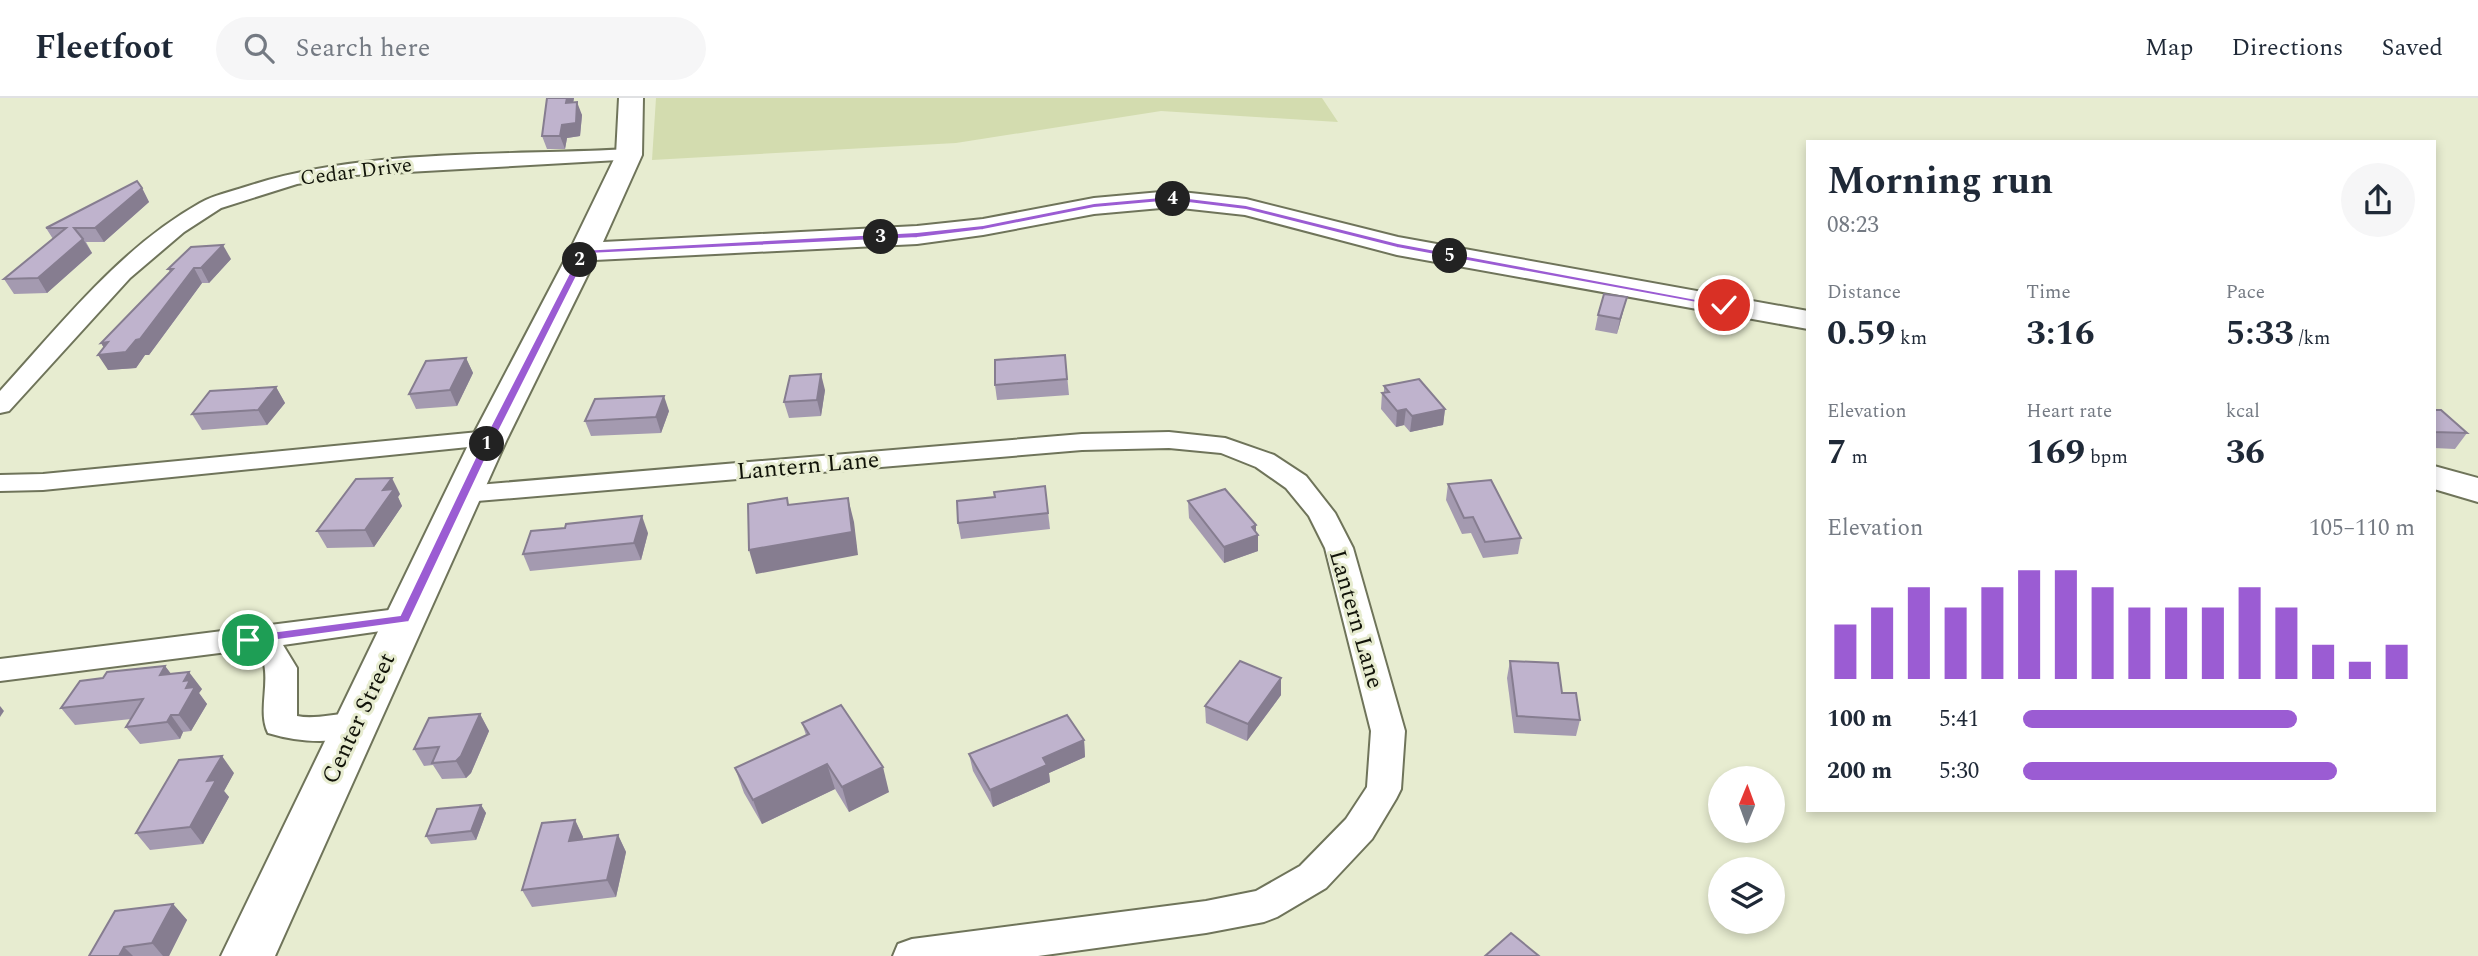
<!DOCTYPE html>
<html lang="en">
<head>
<meta charset="utf-8">
<style>
  body { margin:0; font-family:Spectral,serif; background:#f6f6f7; color:#1f2937; height:100vh; display:flex; flex-direction:column; font-size:26px; white-space:nowrap }
  * { box-sizing:border-box; margin:0 }
  p { font-size:23px; color:#747a83 }
  .icon { flex:none; width:38px; height:38px; fill:none; stroke:currentColor; stroke-width:2; stroke-linecap:round; stroke-linejoin:round }
  .map { position:relative; flex:1; overflow:hidden }
  .sheet { position:absolute; left:1806px; top:42px; width:630px; height:672px; display:flex; flex-direction:column; background:#fff; border-radius:0px; box-shadow:0 4px 10px #0003 }
  .sheet>* { flex:none }
  .needle { width:46px; rotate:1deg }
  .controls { position:absolute; left:1708px; top:668px; display:grid; gap:14px }
  .controls a { display:grid; place-items:center; width:77px; height:77px; border-radius:50%; background:#fff; box-shadow:0 4px 10px #0003; font-size:35px }
  .pin { position:absolute; display:grid; place-items:center; width:60px; height:60px; color:#fff; margin:-30px; border:4px solid #fff; border-radius:50%; box-shadow:0 2px 7px #0007 }
  .km { position:absolute; width:35px; height:35px; margin:-18px; border-radius:50%; background:#222; color:#fff; font-size:19px; line-height:35px; text-align:center }
  .round { display:grid; place-items:center; flex:none; width:74px; height:74px; border-radius:37px; background:#f6f6f7 }
  .head { display:flex; align-items:center; justify-content:space-between; height:119px; padding:0 21px }
  h1 { font-size:38px; font-weight:700; line-height:52px }
  .figures { display:grid; grid-template-columns:repeat(3,1fr); gap:10px; height:119px; padding:7px 21px }
  .figures div { display:grid; align-content:center }
  .figures b { font-size:35px; font-weight:700 }
  .figures small { font-size:19px; font-weight:400 }
  .figures p { font-size:19px }
  .chart { height:196px; padding:14px 21px }
  .chart p { display:flex; justify-content:space-between }
  .chart svg { width:100%; height:126px; margin-top:7px; stroke:#9b5cd3; stroke-width:6 }
  ul { padding:0 21px; list-style:none; font-size:23px }
  li { display:grid; grid-template-columns:112px 84px 1fr; align-items:center; height:52px }
  li i { height:18px; border-radius:9px; background:#9b5cd3 }
  header { display:flex; align-items:center; gap:42px; box-sizing:border-box; height:98px; padding:0 35px; background:#fff; border-bottom:2px solid #e0e1e3 }
  header strong { font-size:33px }
  nav { display:flex; gap:38px; margin-inline-start:auto; font-size:24px }
  .search { width:490px; height:63px; background:#f6f6f7; display:flex; align-items:center; gap:18px; box-sizing:border-box; padding:0 24px; border-radius:38px; color:#747a83; font-size:26px }
  .map>svg:first-child { display:block }
  .green { fill:#d3dcaf }
  .lines { fill:none; stroke-linecap:round; stroke-linejoin:round }
  .minor-casing { stroke:#6f745a; stroke-width:4 }
  .secondary-casing { stroke:#6f745a; stroke-width:4 }
  .minor { fill:#fff; fill-rule:evenodd }
  .secondary { fill:#fff; fill-rule:evenodd }
  .wall { fill:#a49ab0 }
  .shaded-wall { fill:#867d90 }
  .building { fill:#bfb3cd; stroke:#867d90; stroke-width:2 }
  .route { fill:#9b5cd3; stroke:#fff; stroke-width:2 }
  .labels { text-anchor:middle; stroke-width:6; stroke-linejoin:round; paint-order:stroke }
  .far-street-label { font-size:21px; fill:#111309; stroke:#e7ecd0 }
  .street-label { font-size:24px; fill:#111309; stroke:#e7ecd0 }
</style>
</head>
<body>
<header>
<strong>Fleetfoot</strong>
<div class="search"><svg class="icon" aria-label="search" viewBox="0 0 24 24"><circle cx="10" cy="10" r="6"/><path d="M15 15l6 6"/></svg>Search here</div>
<nav><a>Map</a><a>Directions</a><a>Saved</a></nav>
</header>
<div class="map">
<svg width="2478" height="858" viewBox="0 0 2478 858">
  <rect width="100%" height="100%" fill="#e7ecd0"/>
  <path class="green" d="M656 0H1322L1338 24 1161 13 956 45 652 62Z"/>
  <g class="lines">
    <g class="minor-casing">
      <g id="minor">
        <path d="M629 51 636 53 638 57 636 61 354 77 297 86 221 110 184 134 130 180 9 313 0 315V293C61 226 120 150 200 105 214 97 230 94 245 89 363 50 505 58 629 51Z"/>
        <path d="M489 333 498 336 502 341 498 346 43 392 0 393V377L43 376Z"/>
        <path d="M1169 334 1225 340 1274 357 1306 378 1335 415 1353 450 1405 633 1401 691 1396 701 1372 741 1326 790 1277 819 1264 824 1206 835 1038 858H893L898 846 912 841 1206 803 1256 793 1300 768 1346 721 1367 689 1371 633 1325 450 1309 418 1286 390 1256 369 1221 355 1169 350 1082 352 465 404 455 402 451 396 455 390 465 388 1082 336Z"/>
        <path d="M405 510 416 514 420 521 416 528 283 547 297 570V618C320 623 343 611 366 618L370 627 366 636C333 646 301 645 268 635 258 615 269 588 264 566L243 552 0 583V561Z"/>
      </g>
    </g>
    <g class="secondary-casing">
      <g id="secondary">
        <path d="M619 0H643L642 57 603 144 917 128 983 121 1094 100 1172 93 1246 101 1398 139 1808 213V231L1397 157 1245 117 1172 109 1094 116 983 137 917 146 595 162 507 341 275 858H221L471 341 569 154 616 57Z"/>
        <path d="M2434 368 2478 380V404L2434 391Z"/>
      </g>
    </g>
    <use href="#minor" class="minor"/>
    <use href="#secondary" class="secondary"/>
  </g>
  <g class="wall">
    <path d="M547 0H574L573 4 582 17 580 38 567 40 565 51H547L542 38Z"/>
    <path d="M142 90 149 104 104 144H86L92 155 47 195 14 196 4 181 53 141 46 130Z"/>
    <path d="M231 161 209 185H202L149 257H145L136 270 108 272 104 250 101 245 170 174 168 171Z"/>
    <path d="M1623 214 1617 236 1595 232 1598 217Z"/>
    <path d="M1065 257 1069 297 997 302 995 287Z"/>
    <path d="M466 260 473 275 457 308 416 311 409 296Z"/>
    <path d="M1384 288 1445 311 1443 327 1410 334 1404 327 1396 329 1381 311 1382 295H1384Z"/>
    <path d="M276 289 285 305 267 327 202 332 192 316Z"/>
    <path d="M825 292 821 318 789 320 784 304Z"/>
    <path d="M2434 312 2467 335 2455 351 2434 350Z"/>
    <path d="M669 313 661 335 591 338 585 323Z"/>
    <path d="M1448 386 1521 440 1518 456 1483 460 1471 435 1462 436 1446 402Z"/>
    <path d="M1045 388 1050 431 961 441 958 425 995 399Z"/>
    <path d="M400 396 398 399 402 408 374 449 327 450 317 433Z"/>
    <path d="M1188 403 1256 434 1258 453 1224 465 1189 420Z"/>
    <path d="M565 430 648 435 641 462 530 473 523 456Z"/>
    <path d="M1510 563 1562 595 1580 622 1576 638 1514 635 1507 580Z"/>
    <path d="M165 568 171 576 202 591 199 595 207 606 191 633 183 634 180 641 140 646 126 629 131 621 75 627 61 610 103 580Z"/>
    <path d="M1281 580V597L1247 643 1206 625 1205 608Z"/>
    <path d="M480 616 489 633 471 675 466 680 442 681 433 667 424 668 414 651Z"/>
    <path d="M802 625 889 694 849 714 835 691 762 726 744 695 735 670 806 637Z"/>
    <path d="M1084 642 1085 659 1049 675 1050 684 993 709 973 673 969 656Z"/>
    <path d="M234 675 224 693 229 699 203 746 150 752 136 735Z"/>
    <path d="M481 707 486 715 476 742 431 746 426 738Z"/>
    <path d="M575 722 583 739V741L618 737 626 754 616 799 532 809 522 792Z"/>
    <path d="M173 806 187 822 169 858H89Z"/>
  </g>
  <g class="shaded-wall">
    <path d="M567 0H574L571 18 566 5Z"/>
    <path d="M577 4 582 17 580 38 567 40 565 51 560 38 562 27Z"/>
    <path d="M142 90 149 104 104 144 95 130Z"/>
    <path d="M83 141 92 155 47 195 38 180Z"/>
    <path d="M223 147 231 161 209 185 201 170Z"/>
    <path d="M194 170 202 185 149 257H145L136 270 108 272 98 257 108 256 101 245Z"/>
    <path d="M1627 199 1623 214 1617 236 1620 221Z"/>
    <path d="M466 260 473 275 457 308 450 292Z"/>
    <path d="M821 276 825 292 821 318 817 302Z"/>
    <path d="M276 289 285 305 267 327 258 312Z"/>
    <path d="M664 298 669 313 661 335 656 319Z"/>
    <path d="M1406 311 1404 327 1396 329 1397 313Z"/>
    <path d="M1445 311 1443 327 1410 334 1412 318Z"/>
    <path d="M392 380 400 396 398 399 402 408 374 449 365 432 383 392Z"/>
    <path d="M848 400 854 424 858 457 756 476 749 452Z"/>
    <path d="M642 418 648 435 641 462 634 445Z"/>
    <path d="M1256 427V438L1258 437V453L1224 465V449L1252 429Z"/>
    <path d="M165 568 178 585 160 577Z"/>
    <path d="M189 574 202 591 199 595 207 606 191 633 179 617 186 590 184 583Z"/>
    <path d="M1281 580V597L1247 643 1248 626Z"/>
    <path d="M0 608 4 613 0 619Z"/>
    <path d="M480 616 489 633 471 675 466 680 456 663Z"/>
    <path d="M171 617 183 634 180 641 167 624Z"/>
    <path d="M1084 642 1085 659 1049 675 1050 684 993 709 990 692 1043 660Z"/>
    <path d="M222 658 234 675 224 693 229 699 203 746 190 729 207 683Z"/>
    <path d="M827 666 835 691 762 726 753 702Z"/>
    <path d="M883 669 889 694 849 714 842 689Z"/>
    <path d="M481 707 486 715 476 742 471 733Z"/>
    <path d="M575 722 583 739 577 760 569 743Z"/>
    <path d="M618 737 626 754 616 799 607 782Z"/>
    <path d="M173 806 187 822 169 858H163L152 845Z"/>
    <path d="M124 849 133 858H119Z"/>
  </g>
  <g class="building">
    <path d="M547 0H567L566 5 577 4 576 25 562 27 560 38H542Z"/>
    <path d="M137 83 142 90 95 130H74L83 141 38 180 4 181 66 130H46Z"/>
    <path d="M223 147 201 170H194L140 241 136 242 126 254 98 257 108 244 101 245 173 171H168L191 149Z"/>
    <path d="M1604 196 1627 199 1620 221 1598 217Z"/>
    <path d="M1065 257 1067 281 995 287V262Z"/>
    <path d="M466 260 450 292 409 296 426 263Z"/>
    <path d="M821 276 817 302 784 304 790 278Z"/>
    <path d="M1419 281 1445 311 1412 318 1406 311 1397 313 1382 295 1389 294 1384 288Z"/>
    <path d="M276 289 258 312 192 316 210 293Z"/>
    <path d="M664 298 656 319 585 323 595 301Z"/>
    <path d="M2434 312H2441L2467 335 2434 334Z"/>
    <path d="M392 380 383 392 394 391 365 432 317 433 356 381Z"/>
    <path d="M1491 382 1521 440 1485 444 1473 419 1464 420 1448 386Z"/>
    <path d="M1045 388 1048 415 958 425 957 403 995 399 994 394Z"/>
    <path d="M1225 391 1256 427 1252 429 1258 437 1224 449 1188 403Z"/>
    <path d="M787 400 788 407 848 400 852 434 749 452 748 406Z"/>
    <path d="M642 418 634 445 523 456 531 433 565 430 566 426Z"/>
    <path d="M1240 563 1281 580 1248 626 1205 608Z"/>
    <path d="M1510 563 1558 565 1562 595H1576L1580 622 1517 618Z"/>
    <path d="M165 568 160 577 189 574 184 583 190 582 186 590 195 589 179 617H171L167 624 126 629 143 601 61 610 80 583 103 580 107 574Z"/>
    <path d="M841 607 883 669 842 689 827 666 753 702 735 670 809 636 802 625Z"/>
    <path d="M480 616 461 658 456 663 432 665 439 649 414 651 429 620Z"/>
    <path d="M1067 617 1084 642 1043 660 1047 667 990 692 969 656Z"/>
    <path d="M222 658 207 683 216 682 190 729 136 735 179 662Z"/>
    <path d="M481 707 471 733 426 738 437 711Z"/>
    <path d="M575 722 569 743 618 737 607 782 522 792 542 725Z"/>
    <path d="M173 806 152 845 124 849 119 858H89L115 813Z"/>
    <path d="M1511 835 1539 858H1485Z"/>
  </g>
  <path class="route" d="M1172 98 1246 107 1398 145 1728 207 1724 210 1397 150 1246 112 1172 103 1094 110 983 132 917 140 588 156 495 341 409 524 248 546 241 542 248 537 400 517 484 341 581 152 917 134 983 127 1094 105Z"/>
  <g class="labels">
    <g class="far-street-label">
      <text transform="translate(356 73) rotate(-7)" y="7">Cedar Drive</text>
    </g>
    <g class="street-label">
      <text transform="translate(808 367) rotate(-5)" y="8">Lantern Lane</text>
      <text transform="translate(1357 521) rotate(74)" y="8">Lantern Lane</text>
      <text transform="translate(358 620) rotate(-65)" y="8">Center Street</text>
    </g>
  </g>
</svg>
<div class="controls">
<a><svg class="needle" viewBox="-14 -14 28 28"><path d="M0-13l5 13h-10z" fill="#e53935"/><path d="M0 13l5-13h-10z" fill="#747a83"/></svg></a>
<a><svg class="icon" aria-label="layers" viewBox="0 0 24 24"><path d="M12 4l9 5-9 5-9-5zM3 14l9 5 9-5"/></svg></a>
</div>
<div class="pin" style="left:248px;top:542px;background:#1e9e55"><svg class="icon" aria-label="arrive" viewBox="0 0 24 24"><path d="M6 21V4h12l-3 4 3 4H6"/></svg></div>
<div class="pin" style="left:1724px;top:207px;background:#d93025"><svg class="icon" aria-label="check" viewBox="0 0 24 24"><path d="M5 12l5 5 9-10"/></svg></div>
<b class="km" style="left:487px;top:346px">1</b>
<b class="km" style="left:580px;top:162px">2</b>
<b class="km" style="left:881px;top:139px">3</b>
<b class="km" style="left:1173px;top:101px">4</b>
<b class="km" style="left:1450px;top:158px">5</b>
<section class="sheet">
<div class="head"><div><h1>Morning run</h1><p>08:23</p></div><a class="round"><svg class="icon" aria-label="share" viewBox="0 0 24 24"><path d="M12 15V3M7 8l5-5 5 5M5 13v7h14v-7"/></svg></a></div>
<div class="figures">
<div><p>Distance</p><b>0.59<small> km</small></b></div>
<div><p>Time</p><b>3:16</b></div>
<div><p>Pace</p><b>5:33<small> /km</small></b></div>
</div>
<div class="figures">
<div><p>Elevation</p><b>7<small> m</small></b></div>
<div><p>Heart rate</p><b>169<small> bpm</small></b></div>
<div><p>kcal</p><b>36</b></div>
</div>
<div class="chart"><p><span>Elevation</span>105–110 m</p>
<svg viewBox="0 0 160 44" preserveAspectRatio="none"><path d="M5 44V25M15 44V19M25 44V12M35 44V19M45 44V12M55 44V6M65 44V6M75 44V12M85 44V19M95 44V19M105 44V19M115 44V12M125 44V19M135 44V32M145 44V38M155 44V32"/></svg>
</div>
<ul>
<li><b>100 m</b>5:41<i style="width:70%"></i></li>
<li><b>200 m</b>5:30<i style="width:80%"></i></li>
</ul>
</section>
</div>
</body>
</html>
